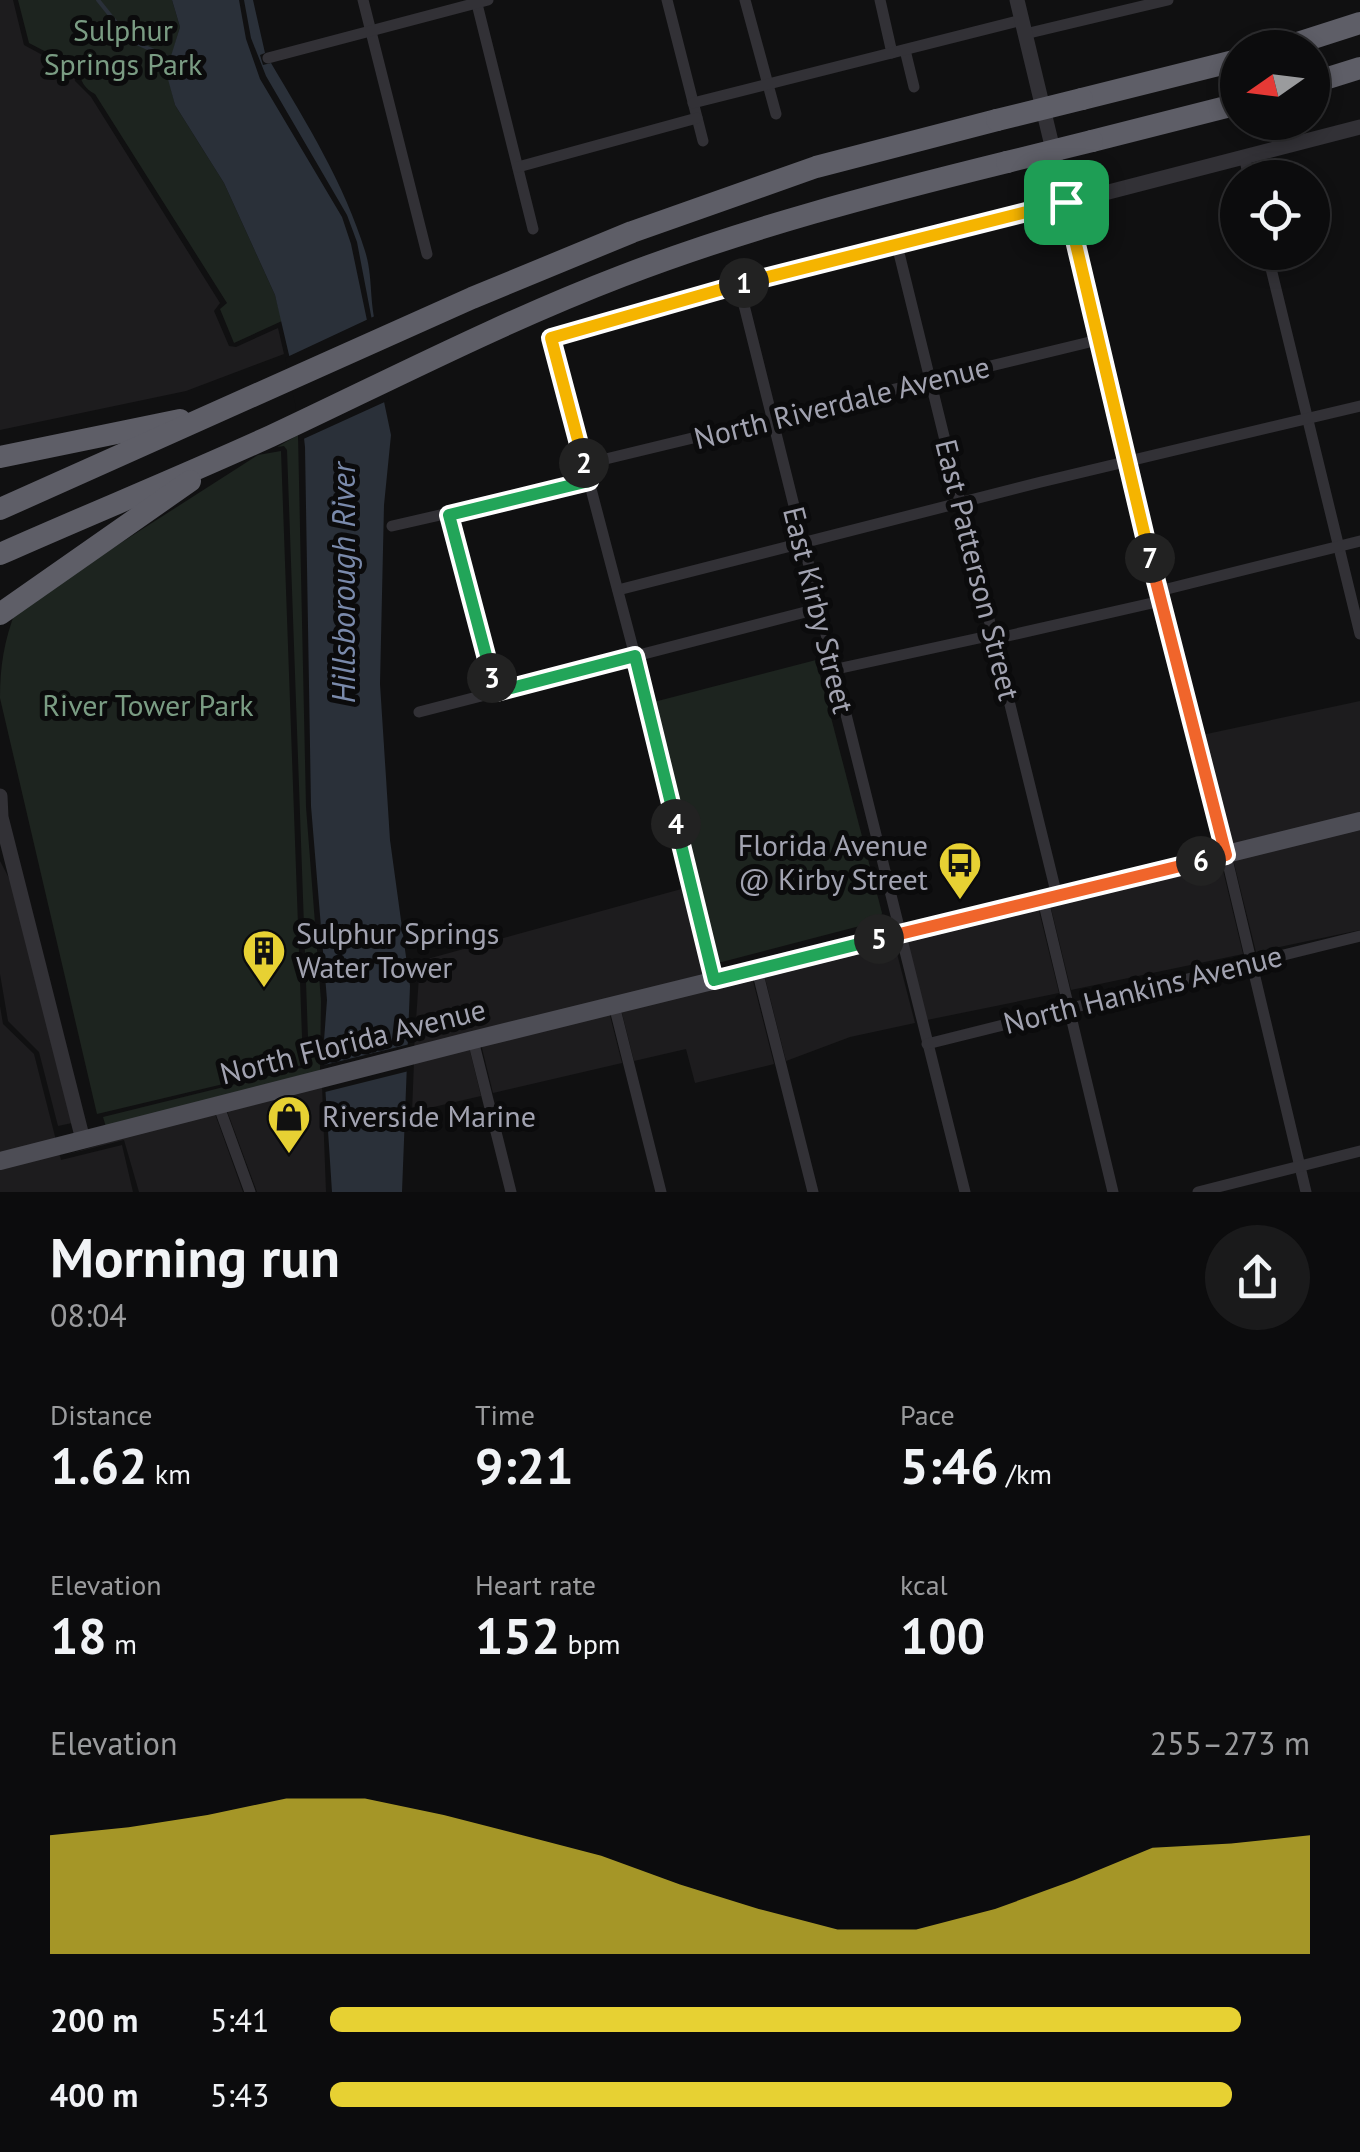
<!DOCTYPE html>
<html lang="en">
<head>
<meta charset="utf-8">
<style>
  body { margin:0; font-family:"PT Sans",sans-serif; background:#1a1a1b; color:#f1f3f6; height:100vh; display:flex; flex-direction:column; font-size:38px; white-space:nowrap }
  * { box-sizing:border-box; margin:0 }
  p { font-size:32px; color:#9a9b9d }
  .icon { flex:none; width:55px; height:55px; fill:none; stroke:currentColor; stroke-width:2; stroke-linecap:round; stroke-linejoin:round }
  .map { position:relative; height:1192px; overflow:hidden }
  .details { display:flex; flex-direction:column; background:#0c0c0d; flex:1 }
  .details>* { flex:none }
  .needle { width:65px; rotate:256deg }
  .tools { position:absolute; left:1220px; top:30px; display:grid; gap:20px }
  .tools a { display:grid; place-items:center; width:110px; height:110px; border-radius:50%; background:#0c0c0d; box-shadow:0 5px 15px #0003,0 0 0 2px #2c2c2e; font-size:50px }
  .pin { position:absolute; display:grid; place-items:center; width:85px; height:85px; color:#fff; margin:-42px; border-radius:20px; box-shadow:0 5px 15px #0006 }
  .km { position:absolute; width:50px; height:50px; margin:-25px; border-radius:50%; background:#222; color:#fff; font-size:28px; line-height:50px; text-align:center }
  .round { display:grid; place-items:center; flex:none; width:105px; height:105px; border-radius:52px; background:#1a1a1b }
  .summary { display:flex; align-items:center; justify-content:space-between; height:170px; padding:0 50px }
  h1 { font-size:55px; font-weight:700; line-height:75px }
  .metrics { display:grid; grid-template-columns:repeat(3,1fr); gap:15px; height:170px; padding:10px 50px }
  .metrics div { display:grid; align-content:center }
  .metrics b { font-size:50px; font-weight:700 }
  .metrics small { font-size:28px; font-weight:400 }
  .metrics p { font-size:28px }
  .chart { height:280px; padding:20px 50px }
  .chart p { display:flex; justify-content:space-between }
  .chart svg { width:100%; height:180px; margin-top:10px; fill:#e7d133; opacity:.7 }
  ul { padding:0 50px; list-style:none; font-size:32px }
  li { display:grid; grid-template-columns:160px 120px 1fr; align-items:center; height:75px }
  li i { height:25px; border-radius:12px; background:#e7d133 }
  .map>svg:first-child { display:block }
  .built { fill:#1d1c1e }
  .green { fill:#1d241f }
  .water { fill:#2a3039 }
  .pier { fill:#101011 }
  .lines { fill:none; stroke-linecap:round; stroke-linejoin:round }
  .stream { stroke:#2a3039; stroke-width:4 }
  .minor { stroke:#323136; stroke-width:11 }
  .tertiary { stroke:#323136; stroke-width:15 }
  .primary { stroke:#4d4d55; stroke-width:18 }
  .motorway { stroke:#5e5e67; stroke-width:22 }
  .motorway-bridge { stroke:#5e5e67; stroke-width:22 }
  .split-1-casing { stroke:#fff; stroke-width:20 }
  .split-2-casing { stroke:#fff; stroke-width:20 }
  .split-3-casing { stroke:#fff; stroke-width:20 }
  .split-4-casing { stroke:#fff; stroke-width:20 }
  .split-5-casing { stroke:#fff; stroke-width:20 }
  .split-6-casing { stroke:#fff; stroke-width:20 }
  .split-7-casing { stroke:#fff; stroke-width:20 }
  .split-8-casing { stroke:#fff; stroke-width:20 }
  .split-1 { stroke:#f5b400; stroke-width:12 }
  .split-2 { stroke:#f5b400; stroke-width:12 }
  .split-3 { stroke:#22a559; stroke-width:12 }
  .split-4 { stroke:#22a559; stroke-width:12 }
  .split-5 { stroke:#22a559; stroke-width:12 }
  .split-6 { stroke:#f0652b; stroke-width:12 }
  .split-7 { stroke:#f0652b; stroke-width:12 }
  .split-8 { stroke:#f5b400; stroke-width:12 }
  .labels { text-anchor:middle; stroke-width:10; stroke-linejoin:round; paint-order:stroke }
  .park-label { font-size:30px; fill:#7a9c83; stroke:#0b0b0c }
  .street-label { font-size:30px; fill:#a2a3b1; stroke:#0b0b0c }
  .poi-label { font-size:30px; fill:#a2a3b1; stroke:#0b0b0c; text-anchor:start }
  .water-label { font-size:32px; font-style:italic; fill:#7a8aab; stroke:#0b0b0c }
</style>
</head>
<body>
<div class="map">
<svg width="1360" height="1192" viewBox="0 0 1360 1192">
  <rect width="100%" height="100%" fill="#101011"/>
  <g class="built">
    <path d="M0 0H13L24 45 74 72 75 81 91 97 220 303 214 311 229 346 236 347 278 328 284 354 186 391 0 430Z"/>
    <path d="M1360 701V816L1230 848 1202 735Z"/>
    <path d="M1360 827V930L1256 952 1233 859Z"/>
    <path d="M0 861 11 882 72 1123 58 1126 39 1052 8 1021 0 974Z"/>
    <path d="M1221 862 1243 954 1071 990 1050 904Z"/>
    <path d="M685 888 707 976 414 1050 420 961Z"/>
    <path d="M1038 907 1059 993 927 1020 906 939Z"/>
    <path d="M894 942 915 1023 850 1037 786 1061 764 974Z"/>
    <path d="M752 977 774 1064 695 1083 686 1049 634 1061 621 1009Z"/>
    <path d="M0 1006 3 1024 34 1054 61 1160 122 1145 133 1192H0Z"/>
    <path d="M609 1012 622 1063 493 1093 481 1044Z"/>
    <path d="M469 1047 481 1096 412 1112 414 1062Z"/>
    <path d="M322 1085 326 1192H257L226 1108Z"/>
    <path d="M214 1111 243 1192H139L124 1140 65 1155Z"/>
  </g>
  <g class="green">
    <path d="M18 0H172L180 27 167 72 175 105 224 183 275 295 282 321 234 343 220 309 227 303 95 94C85 89 80 81 79 69L29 43Z"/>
    <path d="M298 435 306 807 321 1001 320 1074 106 1127 103 1117 309 1066 287 450 284 446 277 447Z"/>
    <path d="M281 451 303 1065 97 1114 0 698C0 666 4 641 16 610L258 455Z"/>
    <path d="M816 660 882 913 879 921 718 963 650 703Z"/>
  </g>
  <g class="water">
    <path d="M172 0H239L246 39 260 79 342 217 351 244 391 435 384 505 380 684 390 840 410 986 402 1192H332L323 1054 327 1000 311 806 305 447 300 402 275 295 224 183 175 105 166 72 180 27Z"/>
    <path d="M244 0H253L265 53 260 55 263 65 271 63C307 124 344 183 365 251 374 279 368 307 379 334L375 336 357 242 347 215 266 76 251 38Z"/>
  </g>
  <g class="pier">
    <path d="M377 315 384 335 375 341 389 400 299 441 295 403 285 358Z"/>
    <path d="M410 1044 413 1070 325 1092 320 1066Z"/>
  </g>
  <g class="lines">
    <path class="stream" d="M98 0 130 40 174 60"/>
    <g class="minor">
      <path d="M363 0 427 254"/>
      <path d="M476 0 533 229"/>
      <path d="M667 0 703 141"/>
      <path d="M745 0 776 114"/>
      <path d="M880 0 892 53"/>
      <path d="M1025 34 1168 0"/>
      <path d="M905 50 914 87"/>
      <path d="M268 58 488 0"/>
      <path d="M693 103 1022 20"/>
      <path d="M1244 156 1249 178"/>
      <path d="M518 167 697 118"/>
      <path d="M897 245 1057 896"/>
      <path d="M1267 252 1360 634"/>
      <path d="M739 285 965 1192"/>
      <path d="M585 464 1098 340"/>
      <path d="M449 515 495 692"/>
      <path d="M392 526 589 481"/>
      <path d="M618 590 1041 482 1360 406"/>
      <path d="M1159 591 1360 541"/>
      <path d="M994 639 1161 601"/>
      <path d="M832 670 993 635"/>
      <path d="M419 712 817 609"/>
      <path d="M1226 855 1306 1192"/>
      <path d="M1043 900 1113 1192"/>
      <path d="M757 970 813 1192"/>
      <path d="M714 980 635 656 551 337 739 285 1066 203"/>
      <path d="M614 1005 661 1192"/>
      <path d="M473 1040 511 1192"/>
      <path d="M927 1044 1360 936"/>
      <path d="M218 1104 250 1192"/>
      <path d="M1198 1192 1360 1151"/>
    </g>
    <g class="tertiary">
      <path d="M1017 0 1159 591 1226 855"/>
      <path d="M1066 203 1360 127"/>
      <path d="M0 796 1 817 83 1140"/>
    </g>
    <path class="primary" d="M0 1161 473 1040 1360 821"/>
    <g class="motorway">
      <path d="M1282 48 1360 23"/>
      <path d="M1312 83 1360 68"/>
      <path d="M1082 99 1238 60"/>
      <path d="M1092 141 1238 104"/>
      <path d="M0 457 180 420"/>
      <path d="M0 509 472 298 632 232 816 167 997 120"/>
      <path d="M0 554C90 514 181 477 271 436 388 381 502 322 622 276 747 228 877 194 1007 162"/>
      <path d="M0 614 190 481"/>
    </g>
    <g class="motorway-bridge">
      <path d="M997 120 1082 99"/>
      <path d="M1007 162 1092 141"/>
    </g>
  </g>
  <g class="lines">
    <g class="split-1-casing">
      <path id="split-1" d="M744 283 1066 202"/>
    </g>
    <g class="split-2-casing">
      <path id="split-2" d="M584 463 551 338 744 283"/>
    </g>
    <g class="split-3-casing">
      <path id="split-3" d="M492 678 449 515 589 481 584 463"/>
    </g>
    <g class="split-4-casing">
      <path id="split-4" d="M492 678 496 692 635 656 676 824"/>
    </g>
    <g class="split-5-casing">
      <path id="split-5" d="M676 824 714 980 879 939"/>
    </g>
    <g class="split-6-casing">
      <path id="split-6" d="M879 939 1201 861"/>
    </g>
    <g class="split-7-casing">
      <path id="split-7" d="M1150 558 1226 855 1201 861"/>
    </g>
    <g class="split-8-casing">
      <path id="split-8" d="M1066 202 1150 558"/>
    </g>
    <use href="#split-1" class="split-1"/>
    <use href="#split-2" class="split-2"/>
    <use href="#split-3" class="split-3"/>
    <use href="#split-4" class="split-4"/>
    <use href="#split-5" class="split-5"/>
    <use href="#split-6" class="split-6"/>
    <use href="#split-7" class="split-7"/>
    <use href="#split-8" class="split-8"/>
  </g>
  <defs>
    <g id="bus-pin" transform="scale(2.25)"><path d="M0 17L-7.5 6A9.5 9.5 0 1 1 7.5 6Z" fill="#e7d133" stroke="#0b0b0c"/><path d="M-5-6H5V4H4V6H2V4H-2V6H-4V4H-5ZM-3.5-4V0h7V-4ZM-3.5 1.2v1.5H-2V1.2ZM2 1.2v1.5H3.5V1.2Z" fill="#111"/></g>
    <g id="building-pin" transform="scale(2.25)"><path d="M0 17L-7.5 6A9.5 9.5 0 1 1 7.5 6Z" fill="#e7d133" stroke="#0b0b0c"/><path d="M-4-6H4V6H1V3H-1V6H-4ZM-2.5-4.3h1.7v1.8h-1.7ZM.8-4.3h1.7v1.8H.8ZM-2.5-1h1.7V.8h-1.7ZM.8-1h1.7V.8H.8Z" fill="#111"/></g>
    <g id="shop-pin" transform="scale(2.25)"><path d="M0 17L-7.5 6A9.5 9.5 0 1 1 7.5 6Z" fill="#e7d133" stroke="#0b0b0c"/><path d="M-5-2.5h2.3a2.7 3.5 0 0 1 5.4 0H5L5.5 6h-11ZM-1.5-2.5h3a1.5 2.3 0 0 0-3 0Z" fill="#111"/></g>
  </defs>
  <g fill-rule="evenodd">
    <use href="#bus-pin" x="960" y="863"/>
    <use href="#building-pin" x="264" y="951"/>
    <use href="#shop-pin" x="289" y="1117"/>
  </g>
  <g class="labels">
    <g class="park-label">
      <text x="123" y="41">Sulphur<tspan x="123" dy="34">Springs Park</tspan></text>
      <text x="148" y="716">River Tower Park</text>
    </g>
    <g class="street-label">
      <text transform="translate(842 403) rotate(-14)" y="10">North Riverdale Avenue</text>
      <text transform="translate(977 570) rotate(76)" y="10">East Patterson Street</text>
      <text transform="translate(818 610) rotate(76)" y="10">East Kirby Street</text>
      <text transform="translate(1143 990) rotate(-14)" y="10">North Hankins Avenue</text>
      <text transform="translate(353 1042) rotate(-14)" y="10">North Florida Avenue</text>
    </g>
    <g class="poi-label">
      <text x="928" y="856" text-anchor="end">Florida Avenue<tspan x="928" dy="34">@ Kirby Street</tspan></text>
      <text x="296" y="944">Sulphur Springs<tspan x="296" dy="34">Water Tower</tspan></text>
      <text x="322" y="1127">Riverside Marine</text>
    </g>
    <g class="water-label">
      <text transform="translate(344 583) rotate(-90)" y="11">Hillsborough River</text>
    </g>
  </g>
</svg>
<div class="tools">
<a><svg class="needle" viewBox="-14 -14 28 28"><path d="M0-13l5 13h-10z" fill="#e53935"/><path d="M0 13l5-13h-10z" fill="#9a9b9d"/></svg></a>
<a><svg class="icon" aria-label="locate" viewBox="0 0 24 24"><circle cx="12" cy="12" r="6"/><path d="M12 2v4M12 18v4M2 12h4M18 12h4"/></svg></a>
</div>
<div class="pin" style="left:1066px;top:202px;background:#1e9e55"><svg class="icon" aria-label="arrive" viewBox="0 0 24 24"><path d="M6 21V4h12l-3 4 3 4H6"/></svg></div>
<b class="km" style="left:744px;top:283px">1</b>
<b class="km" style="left:584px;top:463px">2</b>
<b class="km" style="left:492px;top:678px">3</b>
<b class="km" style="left:676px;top:824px">4</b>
<b class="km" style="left:879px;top:939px">5</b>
<b class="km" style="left:1201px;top:861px">6</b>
<b class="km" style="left:1150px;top:558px">7</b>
</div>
<section class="details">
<div class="summary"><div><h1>Morning run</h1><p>08:04</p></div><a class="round"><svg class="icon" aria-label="share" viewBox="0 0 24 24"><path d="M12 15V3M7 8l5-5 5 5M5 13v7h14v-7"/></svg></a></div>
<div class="metrics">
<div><p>Distance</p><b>1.62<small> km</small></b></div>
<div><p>Time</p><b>9:21</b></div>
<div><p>Pace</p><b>5:46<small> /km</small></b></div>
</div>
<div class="metrics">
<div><p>Elevation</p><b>18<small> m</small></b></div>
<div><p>Heart rate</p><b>152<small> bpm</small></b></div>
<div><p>kcal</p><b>100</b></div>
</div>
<div class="chart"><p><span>Elevation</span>255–273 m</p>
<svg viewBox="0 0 160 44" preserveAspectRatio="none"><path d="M0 44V15L10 13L20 10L30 6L40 6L50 10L60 15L70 20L80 27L90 33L100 38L110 38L120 33L130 26L140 18L150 17L160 15V44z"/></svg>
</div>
<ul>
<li><b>200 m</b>5:41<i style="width:93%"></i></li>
<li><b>400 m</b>5:43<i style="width:92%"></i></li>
</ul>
</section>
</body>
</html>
